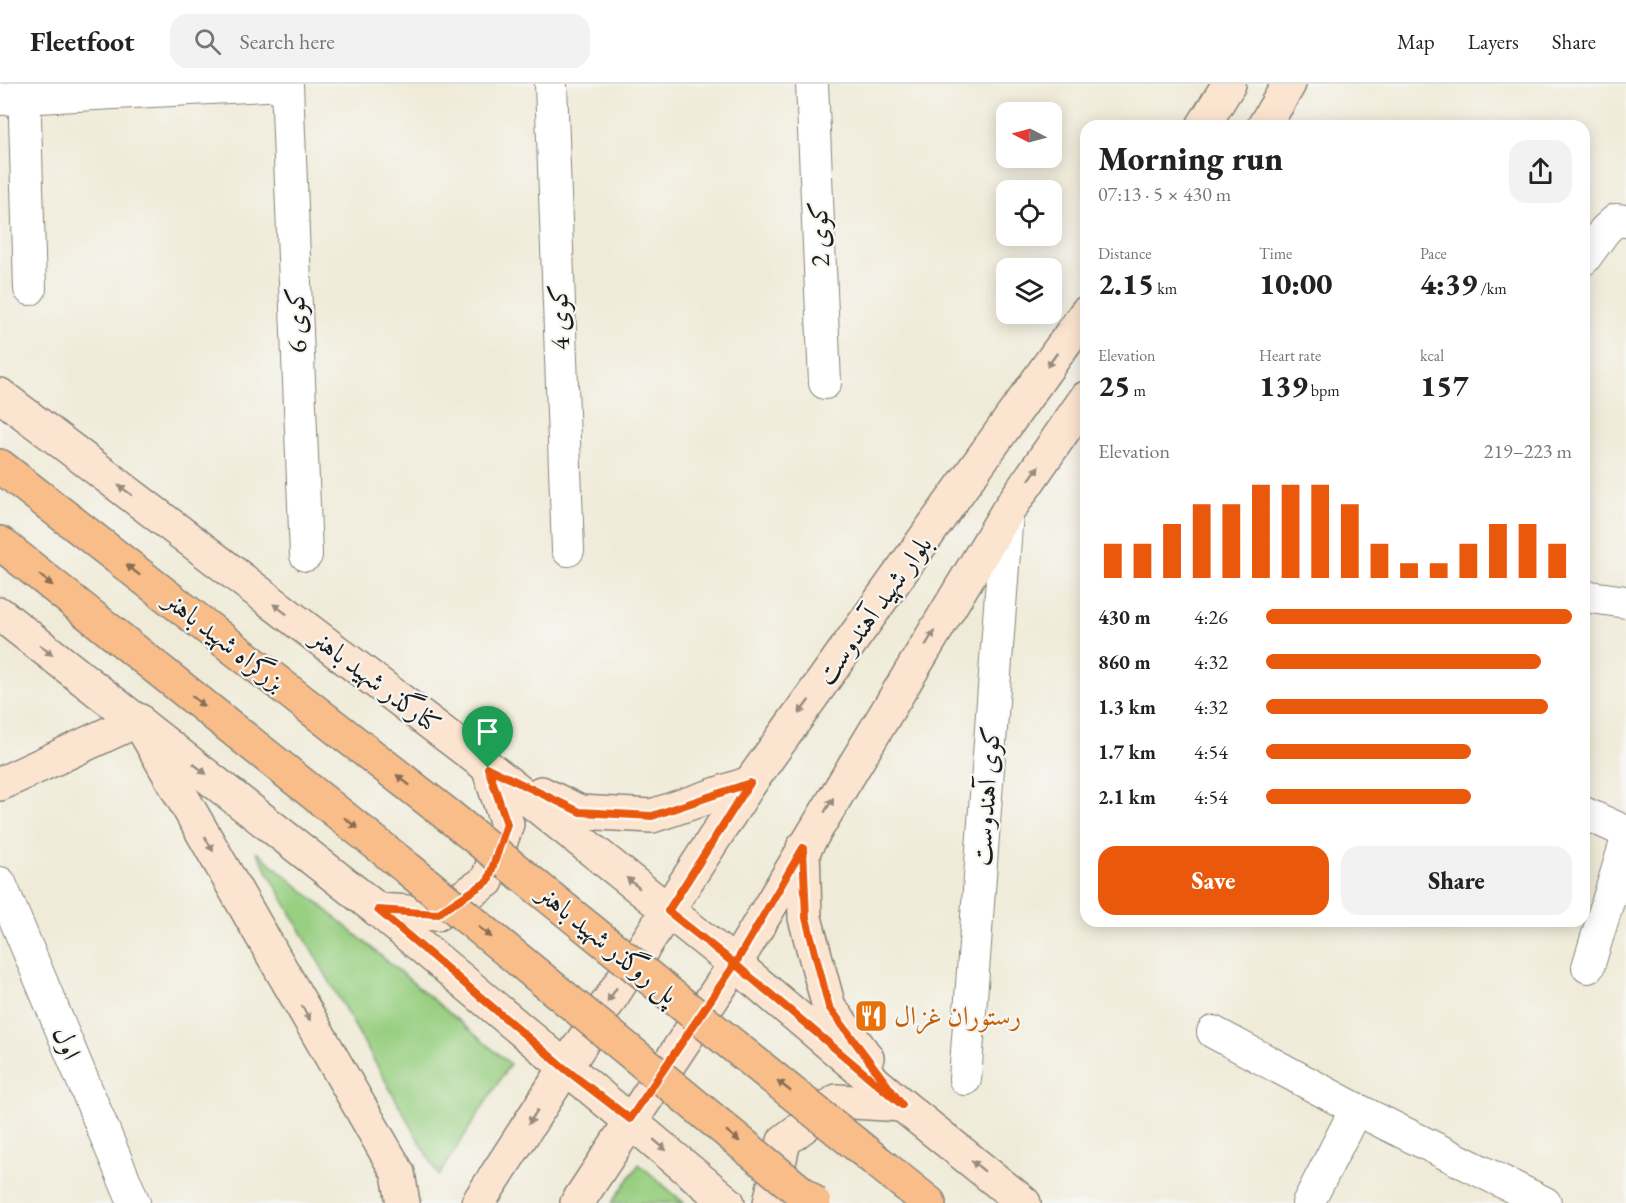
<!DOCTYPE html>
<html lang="en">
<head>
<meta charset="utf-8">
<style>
  body { margin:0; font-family:"EB Garamond",Amiri,serif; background:#f2f2f2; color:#222; height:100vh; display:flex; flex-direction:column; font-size:22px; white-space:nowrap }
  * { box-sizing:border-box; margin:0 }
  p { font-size:20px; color:#767676 }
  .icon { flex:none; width:33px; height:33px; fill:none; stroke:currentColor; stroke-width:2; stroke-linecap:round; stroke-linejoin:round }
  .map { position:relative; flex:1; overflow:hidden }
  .side { position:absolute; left:1080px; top:36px; width:510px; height:807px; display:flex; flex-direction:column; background:#fff; border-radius:18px; box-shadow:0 3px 15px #0003 }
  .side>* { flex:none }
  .needle { width:39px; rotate:276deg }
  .tools { position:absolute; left:996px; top:18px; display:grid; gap:12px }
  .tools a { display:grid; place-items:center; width:66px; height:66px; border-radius:12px; background:#fff; box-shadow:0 3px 15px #0003; font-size:30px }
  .pin { position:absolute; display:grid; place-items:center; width:51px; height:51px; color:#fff; margin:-62px -26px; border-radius:50% 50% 50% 0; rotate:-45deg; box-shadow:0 0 6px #0007 }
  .pin .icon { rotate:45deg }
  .round { display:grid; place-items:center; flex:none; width:63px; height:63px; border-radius:18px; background:#f2f2f2 }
  .summary { display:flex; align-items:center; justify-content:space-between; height:102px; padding:0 18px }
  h1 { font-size:33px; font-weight:800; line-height:45px }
  .metrics { display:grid; grid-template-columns:repeat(3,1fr); gap:9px; height:102px; padding:6px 18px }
  .metrics div { display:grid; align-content:center }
  .metrics b { font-size:30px; font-weight:800 }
  .metrics small { font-size:16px; font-weight:400 }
  .metrics p { font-size:16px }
  .chart { height:168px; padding:12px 18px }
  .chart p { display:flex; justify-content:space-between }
  .chart svg { width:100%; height:108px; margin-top:6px; stroke:#ea580c; stroke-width:6 }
  .cta { display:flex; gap:12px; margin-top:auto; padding:12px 18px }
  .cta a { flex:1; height:69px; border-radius:18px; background:#ea580c; color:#fff; font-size:24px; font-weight:800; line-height:69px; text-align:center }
  .cta a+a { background:#f2f2f2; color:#222 }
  ul { padding:0 18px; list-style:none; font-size:20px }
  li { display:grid; grid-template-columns:96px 72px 1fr; align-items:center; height:45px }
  li i { height:15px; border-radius:8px; background:#ea580c }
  header { display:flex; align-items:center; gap:36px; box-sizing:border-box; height:84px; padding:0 30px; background:#fff; border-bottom:2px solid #e0e0e0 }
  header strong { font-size:28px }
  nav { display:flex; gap:33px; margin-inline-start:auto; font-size:21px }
  .search { width:420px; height:54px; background:#f2f2f2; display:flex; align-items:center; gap:15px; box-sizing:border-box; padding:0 21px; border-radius:18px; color:#767676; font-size:22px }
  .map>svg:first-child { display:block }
  .green { fill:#98cf81; stroke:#5a764e; stroke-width:1.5 }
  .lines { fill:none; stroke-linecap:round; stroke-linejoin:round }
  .street-casing { stroke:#86847a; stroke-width:34 }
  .secondary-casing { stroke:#86847a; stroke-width:36 }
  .highway-casing { stroke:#86847a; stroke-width:36 }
  .street { stroke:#fff; stroke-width:32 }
  .secondary { stroke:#fce5d0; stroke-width:33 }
  .highway { stroke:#f8bd89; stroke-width:33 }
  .highway-bridge-casing { stroke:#86847a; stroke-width:36; stroke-linecap:butt }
  .highway-bridge { stroke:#f8bd89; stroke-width:33 }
  .oneway { fill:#978b7f }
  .oneway2 { fill:#8a6c52 }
  .route-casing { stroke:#fff; stroke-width:12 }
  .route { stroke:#ea580c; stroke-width:8 }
  .labels { text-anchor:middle; stroke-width:4.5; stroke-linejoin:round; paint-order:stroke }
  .street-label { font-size:27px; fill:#1c1c1c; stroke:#f6f6f2 }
  .food-label { font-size:27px; fill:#c56008; stroke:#f6f6f2; text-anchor:start }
</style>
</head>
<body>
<header>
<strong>Fleetfoot</strong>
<div class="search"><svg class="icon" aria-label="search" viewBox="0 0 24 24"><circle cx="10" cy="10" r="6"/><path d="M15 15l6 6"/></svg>Search here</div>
<nav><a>Map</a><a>Layers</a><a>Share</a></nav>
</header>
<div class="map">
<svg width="1626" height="1119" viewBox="0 0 1626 1119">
  <rect width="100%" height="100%" fill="#f6f6f2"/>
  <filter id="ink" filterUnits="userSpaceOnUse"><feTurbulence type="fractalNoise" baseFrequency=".0167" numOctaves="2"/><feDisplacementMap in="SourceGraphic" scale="12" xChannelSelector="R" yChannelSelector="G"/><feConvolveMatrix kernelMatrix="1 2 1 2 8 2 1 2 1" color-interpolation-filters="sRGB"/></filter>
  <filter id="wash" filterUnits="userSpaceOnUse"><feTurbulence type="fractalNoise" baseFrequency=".008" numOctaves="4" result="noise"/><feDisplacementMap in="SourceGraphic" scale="24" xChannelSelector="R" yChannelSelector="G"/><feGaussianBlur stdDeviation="1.35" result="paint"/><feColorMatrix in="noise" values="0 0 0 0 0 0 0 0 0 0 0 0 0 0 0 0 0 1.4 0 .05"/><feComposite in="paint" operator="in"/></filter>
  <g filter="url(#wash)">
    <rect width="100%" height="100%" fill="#f0ebd8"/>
    <g class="green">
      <path d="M256 767 510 980 439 1092Z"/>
      <path d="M639 1080 684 1119H612Z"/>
    </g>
  </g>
  <g filter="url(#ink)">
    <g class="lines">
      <g class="street-casing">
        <g id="street">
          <path d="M24 0 30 205"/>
          <path d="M287 0 306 471"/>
          <path d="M551 0 568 466"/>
          <path d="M812 0 825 299"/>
          <path d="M0 15 284 0"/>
          <path d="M1584 175 1605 146 1616 136 1626 137"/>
          <path d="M1584 512 1626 518"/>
          <path d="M1584 729 1626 748"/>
          <path d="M0 799 134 1119"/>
          <path d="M1588 883 1626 758"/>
          <path d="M1213 948 1356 1025 1545 1119"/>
          <path d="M965 995 1007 428"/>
          <path d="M1308 1119 1356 1025"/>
        </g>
      </g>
      <g class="secondary-casing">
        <g id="secondary">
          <path d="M1203 42 1229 0"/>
          <path d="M1264 42 1289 0"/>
          <path d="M0 311 488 683 735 880 902 1021 1024 1119"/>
          <path d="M0 530 378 826 728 1119"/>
          <path d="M0 700 138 636 398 1089 403 1119"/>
          <path d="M541 709 580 728 652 732 750 699"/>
          <path d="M803 764 805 834 829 923 867 974"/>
          <path d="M378 826 437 830 487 797 507 740 488 683"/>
          <path d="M478 1119 750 699 1086 229"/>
          <path d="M577 1119 735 880 1007 428 1086 314"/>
          <path d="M770 1119 784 1057 837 1017 902 1021"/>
        </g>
      </g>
      <g class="highway-casing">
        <g id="highway">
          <path d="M0 382 449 732"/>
          <path d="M0 459 407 784"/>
          <path d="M879 1079 929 1119"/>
        </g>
      </g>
      <use href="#street" class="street"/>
      <use href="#secondary" class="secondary"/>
      <use href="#highway" class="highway"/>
      <g class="highway-bridge-casing">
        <g id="highway-bridge">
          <path d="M449 732 879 1079"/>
          <path d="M407 784 814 1119"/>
        </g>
      </g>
      <use href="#highway-bridge" class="highway-bridge"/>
    </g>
    <defs><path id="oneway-solid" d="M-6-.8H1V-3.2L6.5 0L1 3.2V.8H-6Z" transform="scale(1.5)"/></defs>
    <g class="oneway">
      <use href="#oneway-solid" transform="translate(1052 276) rotate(126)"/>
      <use href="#oneway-solid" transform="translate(1034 389) rotate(-55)"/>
      <use href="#oneway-solid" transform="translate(125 406) rotate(-143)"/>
      <use href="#oneway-solid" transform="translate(280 525) rotate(-143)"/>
      <use href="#oneway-solid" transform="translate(930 554) rotate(-59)"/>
      <use href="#oneway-solid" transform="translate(46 566) rotate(38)"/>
      <use href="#oneway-solid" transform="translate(804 623) rotate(126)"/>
      <use href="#oneway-solid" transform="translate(200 685) rotate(38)"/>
      <use href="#oneway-solid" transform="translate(829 721) rotate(-59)"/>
      <use href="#oneway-solid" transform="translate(209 760) rotate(60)"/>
      <use href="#oneway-solid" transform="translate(633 799) rotate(-141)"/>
      <use href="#oneway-solid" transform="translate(612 911) rotate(123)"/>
      <use href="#oneway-solid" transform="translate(306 929) rotate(60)"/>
      <use href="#oneway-solid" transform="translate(533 1033) rotate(123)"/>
      <use href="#oneway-solid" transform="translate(660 1061) rotate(41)"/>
      <use href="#oneway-solid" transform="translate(978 1082) rotate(-141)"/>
    </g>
    <g class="oneway2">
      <use href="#oneway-solid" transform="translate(133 486) rotate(-142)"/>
      <use href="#oneway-solid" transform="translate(46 496) rotate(39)"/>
      <use href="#oneway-solid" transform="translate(198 617) rotate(39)"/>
      <use href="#oneway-solid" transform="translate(403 696) rotate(-142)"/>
      <use href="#oneway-solid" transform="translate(351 739) rotate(39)"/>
      <use href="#oneway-solid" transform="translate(485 848) rotate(39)"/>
      <use href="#oneway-solid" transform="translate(784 1002) rotate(-141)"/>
      <use href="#oneway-solid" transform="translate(733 1052) rotate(39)"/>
    </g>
  </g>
  <g class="lines" filter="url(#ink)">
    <g class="route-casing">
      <path id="route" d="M488 684 507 740 488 797 437 830 378 826 564 984 630 1035 735 880 803 764 806 834 829 923 902 1021 735 880 668 827 750 699 652 732 580 728 488 684"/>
    </g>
    <use href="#route" class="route"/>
  </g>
  <defs>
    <g id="restaurant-square" transform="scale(1.725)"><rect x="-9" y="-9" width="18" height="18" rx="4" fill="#e8710a" stroke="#f6f6f2"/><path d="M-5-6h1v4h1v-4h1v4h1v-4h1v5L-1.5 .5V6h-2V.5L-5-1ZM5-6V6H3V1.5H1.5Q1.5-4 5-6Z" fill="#fff"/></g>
  </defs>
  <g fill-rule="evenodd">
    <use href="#restaurant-square" x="871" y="932"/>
  </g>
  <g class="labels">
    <g class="street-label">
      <text transform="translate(819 150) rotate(-92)" y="9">کوی 2</text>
      <text transform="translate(559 233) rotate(-92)" y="9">کوی 4</text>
      <text transform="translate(296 236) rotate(-92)" y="9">کوی 6</text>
      <text transform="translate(874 526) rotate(-54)" y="9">بلوار شهید آهندوست</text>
      <text transform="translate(225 557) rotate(38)" y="9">بزرگراه شهید باهنر</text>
      <text transform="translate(376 597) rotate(37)" y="9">کنارگذر شهید باهنر</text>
      <text transform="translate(986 712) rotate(-86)" y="9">کوی آهندوست</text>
      <text transform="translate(608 860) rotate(39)" y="9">پل روگذر شهید باهنر</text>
      <text transform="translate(67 959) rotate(67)" y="9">اول</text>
    </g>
    <g class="food-label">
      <text x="894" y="941">رستوران غزال</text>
    </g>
  </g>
</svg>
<div class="tools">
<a><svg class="needle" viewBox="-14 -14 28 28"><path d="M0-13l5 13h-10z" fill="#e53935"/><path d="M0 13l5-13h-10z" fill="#767676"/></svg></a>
<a><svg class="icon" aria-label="locate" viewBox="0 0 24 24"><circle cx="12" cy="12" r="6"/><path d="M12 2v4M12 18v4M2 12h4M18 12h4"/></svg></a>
<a><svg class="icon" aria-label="layers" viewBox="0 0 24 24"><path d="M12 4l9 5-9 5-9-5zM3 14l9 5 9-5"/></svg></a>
</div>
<div class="pin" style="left:488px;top:684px;background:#1e9e55"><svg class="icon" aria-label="arrive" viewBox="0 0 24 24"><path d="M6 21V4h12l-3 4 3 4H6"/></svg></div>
<section class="side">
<div class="summary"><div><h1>Morning run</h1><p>07:13 · 5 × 430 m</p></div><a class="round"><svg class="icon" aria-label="share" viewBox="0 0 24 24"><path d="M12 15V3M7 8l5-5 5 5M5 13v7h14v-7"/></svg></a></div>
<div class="metrics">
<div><p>Distance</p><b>2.15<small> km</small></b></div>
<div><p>Time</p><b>10:00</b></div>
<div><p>Pace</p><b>4:39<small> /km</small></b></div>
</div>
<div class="metrics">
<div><p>Elevation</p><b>25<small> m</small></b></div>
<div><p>Heart rate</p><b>139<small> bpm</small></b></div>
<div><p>kcal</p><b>157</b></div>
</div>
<div class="chart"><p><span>Elevation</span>219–223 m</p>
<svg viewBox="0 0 160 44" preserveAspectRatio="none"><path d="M5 44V30M15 44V30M25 44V22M35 44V14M45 44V14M55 44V6M65 44V6M75 44V6M85 44V14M95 44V30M105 44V38M115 44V38M125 44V30M135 44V22M145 44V22M155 44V30"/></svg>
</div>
<ul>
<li><b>430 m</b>4:26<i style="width:100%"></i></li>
<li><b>860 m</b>4:32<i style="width:90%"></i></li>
<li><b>1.3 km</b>4:32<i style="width:92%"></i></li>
<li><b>1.7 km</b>4:54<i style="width:67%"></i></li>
<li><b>2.1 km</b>4:54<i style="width:67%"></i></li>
</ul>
<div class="cta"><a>Save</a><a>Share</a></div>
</section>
</div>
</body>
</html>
